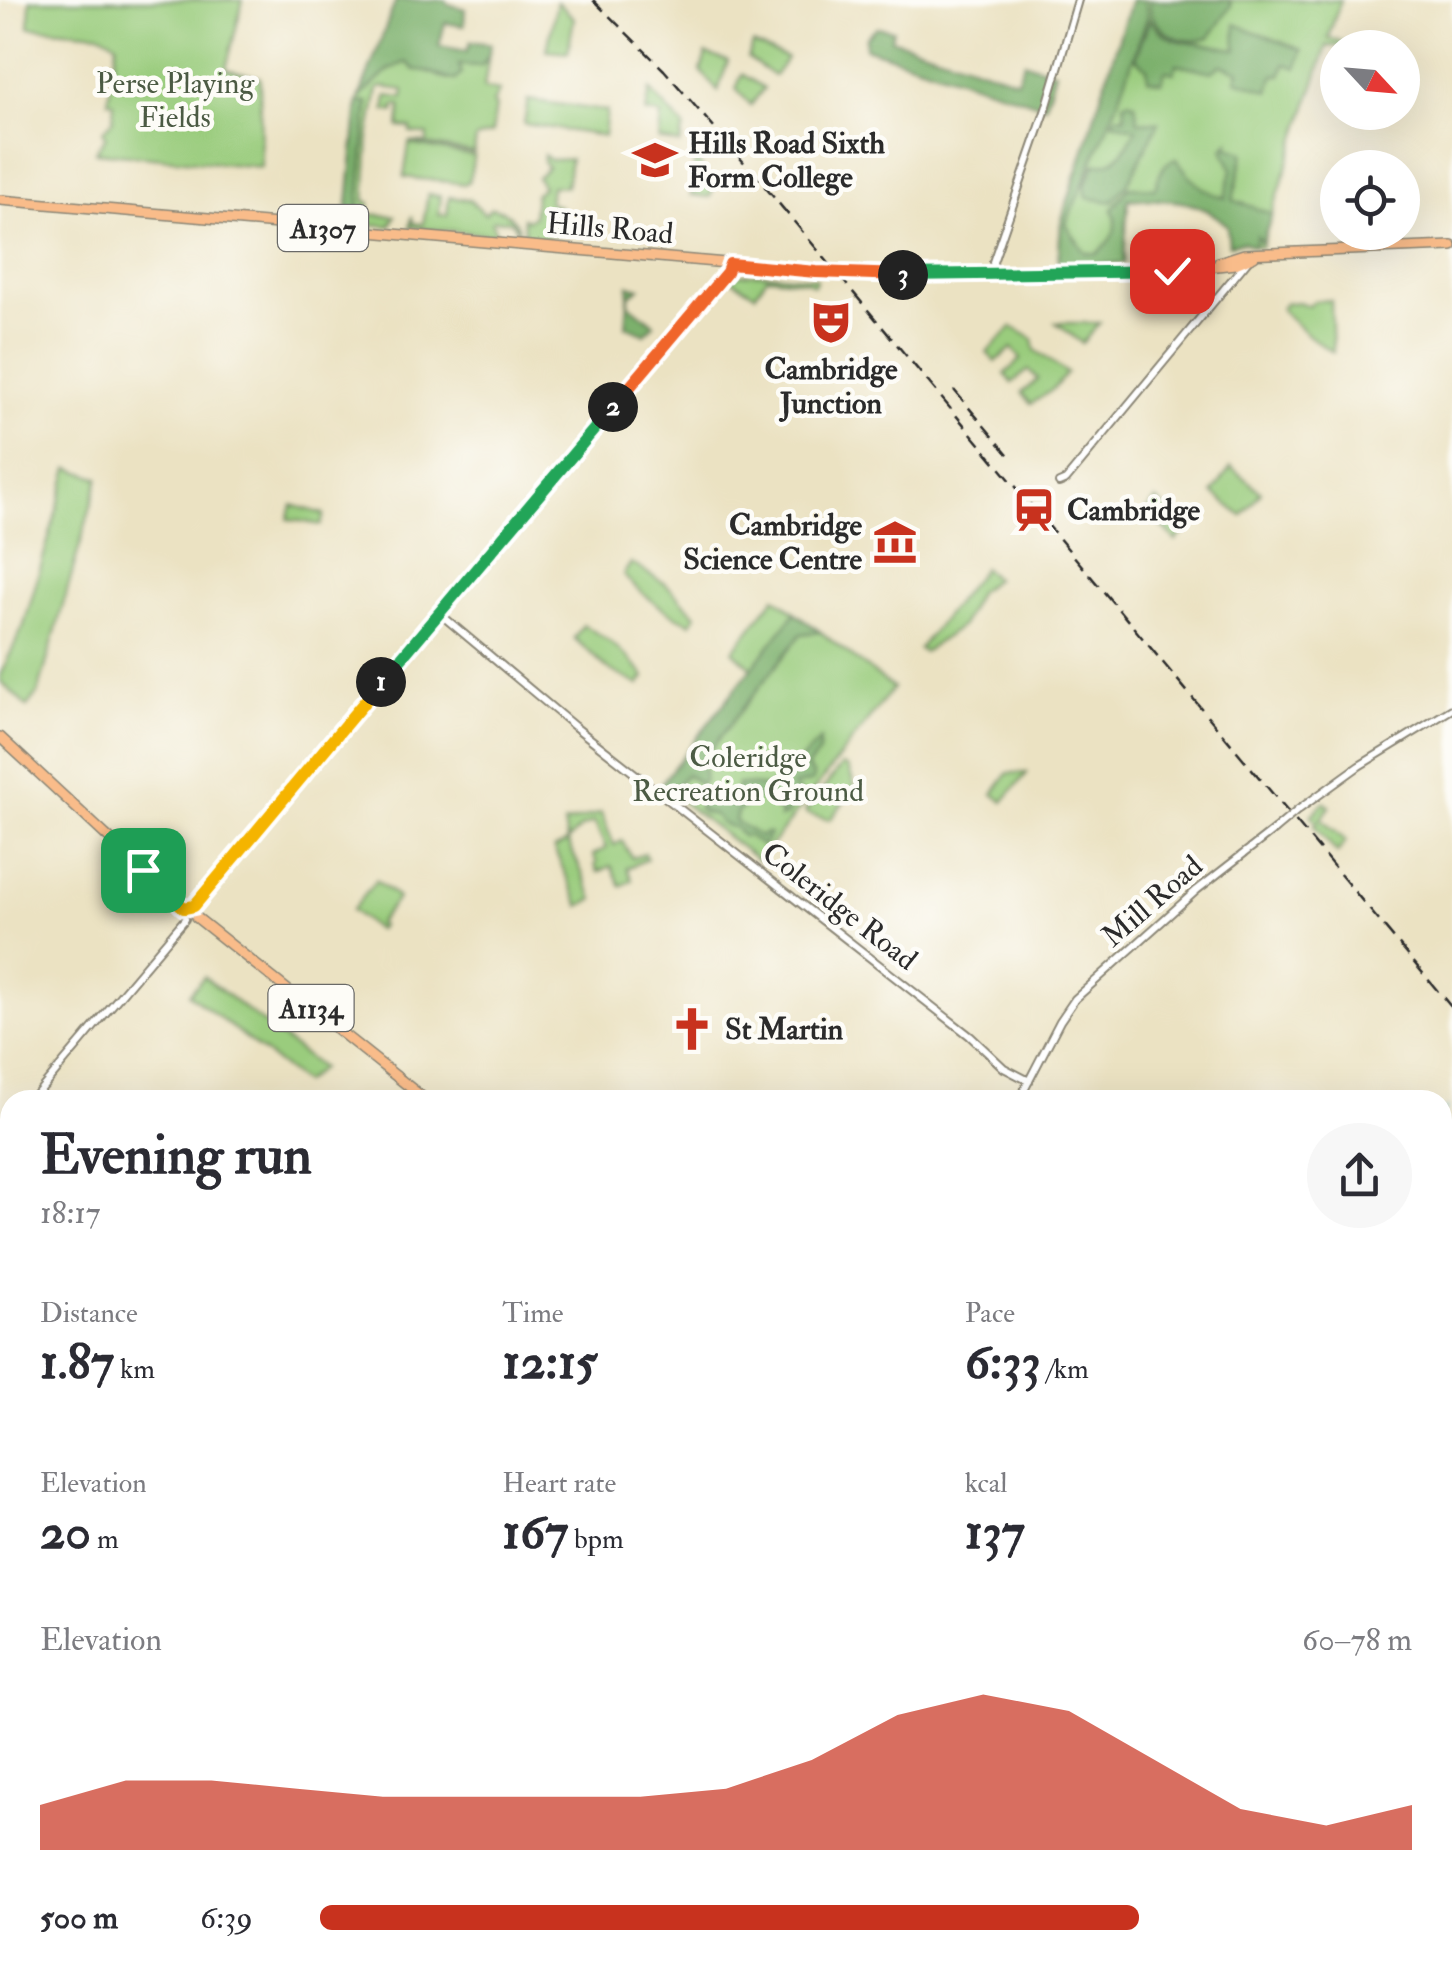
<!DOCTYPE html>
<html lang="en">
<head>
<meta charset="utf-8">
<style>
  body { margin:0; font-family:"IM FELL Double Pica",serif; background:#f7f7f7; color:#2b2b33; height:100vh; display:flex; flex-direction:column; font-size:38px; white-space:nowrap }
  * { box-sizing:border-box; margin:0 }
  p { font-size:32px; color:#7c7c81 }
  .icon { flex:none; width:55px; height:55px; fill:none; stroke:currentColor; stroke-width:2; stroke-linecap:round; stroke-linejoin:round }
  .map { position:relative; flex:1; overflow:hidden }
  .sheet { position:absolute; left:0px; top:1090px; width:1452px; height:888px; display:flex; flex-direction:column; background:#fff; border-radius:30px 30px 0 0; box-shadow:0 10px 40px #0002 }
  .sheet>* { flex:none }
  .needle { width:65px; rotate:116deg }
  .fabs { position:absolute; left:1320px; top:30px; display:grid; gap:20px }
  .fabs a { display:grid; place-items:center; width:100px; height:100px; border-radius:50%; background:#fff; box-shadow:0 10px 40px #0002; font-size:50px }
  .pin { position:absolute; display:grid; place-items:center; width:85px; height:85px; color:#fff; margin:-42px; border-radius:20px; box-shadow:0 5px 15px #0006 }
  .km { position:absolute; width:50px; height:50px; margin:-25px; border-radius:50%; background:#222; color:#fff; font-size:28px; line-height:50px; text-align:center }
  .round { display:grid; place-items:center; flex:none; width:105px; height:105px; border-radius:52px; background:#f7f7f7 }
  .summary { display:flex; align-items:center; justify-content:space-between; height:170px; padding:0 40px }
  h1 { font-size:55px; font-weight:800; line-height:75px }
  .metrics { display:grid; grid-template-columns:repeat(3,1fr); gap:15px; height:170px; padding:10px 40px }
  .metrics div { display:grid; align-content:center }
  .metrics b { font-size:50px; font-weight:800 }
  .metrics small { font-size:28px; font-weight:400 }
  .metrics p { font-size:28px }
  .chart { height:280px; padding:20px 40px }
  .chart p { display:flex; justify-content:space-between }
  .chart svg { width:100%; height:180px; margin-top:10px; fill:#c8321e; opacity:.7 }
  ul { padding:0 40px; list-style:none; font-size:32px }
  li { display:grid; grid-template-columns:160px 120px 1fr; align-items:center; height:75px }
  li i { height:25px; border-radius:12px; background:#c8321e }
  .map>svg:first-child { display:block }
  .green { fill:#9acc7d; stroke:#627c54; stroke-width:2.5 }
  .forest { fill:#7bb06c; stroke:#536e4c; stroke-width:2.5 }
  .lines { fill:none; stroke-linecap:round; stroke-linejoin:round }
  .stream { stroke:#4fbbca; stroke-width:2.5 }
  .runway { stroke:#8b8676; stroke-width:32 }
  .minor-casing { stroke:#8b8676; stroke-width:10 }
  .major-casing { stroke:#8b8676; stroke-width:12 }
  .minor { stroke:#fff; stroke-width:6 }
  .major { stroke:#f9bc8a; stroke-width:9 }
  .rail { stroke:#2b2b2b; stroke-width:2.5; stroke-dasharray:15 8; stroke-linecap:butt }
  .minor-bridge-casing { stroke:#8b8676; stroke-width:10; stroke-linecap:butt }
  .major-bridge-casing { stroke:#8b8676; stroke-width:12; stroke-linecap:butt }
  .minor-bridge { stroke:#fff; stroke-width:6 }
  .major-bridge { stroke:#f9bc8a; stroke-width:9 }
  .split-1-casing { stroke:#fff; stroke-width:20 }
  .split-2-casing { stroke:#fff; stroke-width:20 }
  .split-3-casing { stroke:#fff; stroke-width:20 }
  .split-4-casing { stroke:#fff; stroke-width:20 }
  .split-1 { stroke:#f5b400; stroke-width:12 }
  .split-2 { stroke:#22a559; stroke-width:12 }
  .split-3 { stroke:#f0652b; stroke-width:12 }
  .split-4 { stroke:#22a559; stroke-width:12 }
  .labels { text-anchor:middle; stroke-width:9; stroke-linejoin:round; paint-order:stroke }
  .shield { fill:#fdfcf7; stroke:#6a6a68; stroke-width:2.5 }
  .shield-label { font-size:28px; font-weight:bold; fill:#2b2b2b }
  .park-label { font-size:30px; fill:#4c5b44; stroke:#fdfcf7 }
  .poi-label { font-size:30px; font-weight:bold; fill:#2b2b2b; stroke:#fdfcf7; text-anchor:start }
  .street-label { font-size:30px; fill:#2b2b2b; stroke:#fdfcf7 }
</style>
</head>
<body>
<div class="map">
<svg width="1452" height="1976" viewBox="0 0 1452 1976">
  <rect width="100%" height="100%" fill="#fdfcf7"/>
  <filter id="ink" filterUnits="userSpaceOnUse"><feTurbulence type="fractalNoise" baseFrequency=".01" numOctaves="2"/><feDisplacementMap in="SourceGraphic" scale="20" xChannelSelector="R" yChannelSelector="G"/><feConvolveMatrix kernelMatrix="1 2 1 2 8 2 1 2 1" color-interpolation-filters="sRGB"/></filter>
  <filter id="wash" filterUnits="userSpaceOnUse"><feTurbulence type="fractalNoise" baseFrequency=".0048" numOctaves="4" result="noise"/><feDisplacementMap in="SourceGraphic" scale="40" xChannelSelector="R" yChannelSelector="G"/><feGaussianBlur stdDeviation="2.25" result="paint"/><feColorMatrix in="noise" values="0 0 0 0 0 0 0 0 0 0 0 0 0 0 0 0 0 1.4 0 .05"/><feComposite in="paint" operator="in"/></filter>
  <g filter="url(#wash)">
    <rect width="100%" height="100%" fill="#ebe2c2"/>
    <g class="green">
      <path d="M30 0H243L226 69 260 77 261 167 95 152 106 137 103 131 113 120 114 102 108 101 117 43 99 33 29 27Z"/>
      <path d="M1131 0H1341L1328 38 1361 47 1327 46 1261 247 1241 242 1229 245 1227 225C1199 197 1166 200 1128 199L1124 263 1058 266 1061 223Z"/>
      <path d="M557 2 574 18 568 52 547 50Z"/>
      <path d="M753 44 787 58 774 76 748 58Z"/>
      <path d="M706 54 728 61 718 91 701 71Z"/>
      <path d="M488 60 484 88 499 91 493 103 496 106 492 133 476 138 474 153 409 142 427 143 428 135 411 133V128L399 127 401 106H395L394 112 385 110 387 96 403 98 404 90 382 87 378 89 369 138 365 201 370 203 369 210 363 214 395 216 390 226 345 222 347 213H358L368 104 358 102C367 83 387 70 406 62L448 80 458 64 480 66Z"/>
      <path d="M742 74 764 88 751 105 736 89Z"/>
      <path d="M650 90 684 127 680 144 659 140 661 115 646 113Z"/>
      <path d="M528 100 607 111 604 136 524 124Z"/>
      <path d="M409 144 474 156 469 181 465 184C444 181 425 180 404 177Z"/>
      <path d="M544 155 550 160 570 159 566 187 551 186 549 203 560 207 556 235H546V239L525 237 523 218 528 220 533 216 535 194 543 187 537 177 548 167 543 162Z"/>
      <path d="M695 157 714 187 710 197 691 195Z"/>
      <path d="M428 194 441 196 439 215H447L449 197 470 200 485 214 491 208C505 210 517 218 519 233L511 221 494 220 492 223 497 235 410 227 412 216 413 223 423 224Z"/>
      <path d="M758 273 815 278 816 281 814 285 807 281 767 277 755 294 731 279 738 275Z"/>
      <path d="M1331 300 1333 352C1313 341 1297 326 1281 309L1285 303 1299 302 1308 306 1314 301Z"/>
      <path d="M1056 323H1100L1082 343Z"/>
      <path d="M1012 327 1033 339 1035 350 1067 373 1052 390 1031 404 1022 393 1038 379 1029 370 1012 383 1005 374 1021 359 1012 348 995 362 987 352Z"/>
      <path d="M1231 467 1261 492 1242 516 1213 493Z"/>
      <path d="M69 468 99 478 38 693 27 707 0 681V675L24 625Z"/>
      <path d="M1156 500 1180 520 1178 524 1185 531 1176 541 1147 510Z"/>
      <path d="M292 505 324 514 321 525 288 519Z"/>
      <path d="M631 563 667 585 696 615 691 623C664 612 643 596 623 575Z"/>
      <path d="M983 568 995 579 979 591 961 626 924 652 919 649Z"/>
      <path d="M775 597 893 688 759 861 660 785 752 668 733 651Z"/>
      <path d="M583 625C608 638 628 655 645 677L639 685 608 669 574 638Z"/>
      <path d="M842 765 848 768 855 787 830 820 807 814 805 812Z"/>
      <path d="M1008 773H1027L1003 802 993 794Z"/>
      <path d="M1324 802 1330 807 1321 819 1346 841 1337 853 1314 826 1317 822 1311 816Z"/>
      <path d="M601 813 614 845 622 841 632 858 645 853 647 859 627 868 632 880 621 886 611 866 598 872 595 865 597 863 593 855 606 848 594 822 582 827 567 841 564 824Z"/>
      <path d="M568 842 594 899 580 906 554 849Z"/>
      <path d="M376 880 398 898 378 923 381 926 377 930 352 910Z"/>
      <path d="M204 977 321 1068 303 1083 189 994Z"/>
      <path d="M1442 1357 1452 1368V1434L1443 1425Z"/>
      <path d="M0 1376 10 1386V1514L0 1517Z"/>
      <path d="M10 1525V1641L0 1640V1528Z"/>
      <path d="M1452 1581V1976H1240L1233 1968H1442V1588Z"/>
      <path d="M73 1968H192L175 1976H68Z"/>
      <path d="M275 1968H426L428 1976H279Z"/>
      <path d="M646 1968H854L856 1976H649Z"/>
      <path d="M888 1968H1197L1190 1976H891Z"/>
    </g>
    <g class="forest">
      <path d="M396 0H445L448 4 465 9 464 26 445 23 439 46 467 51 471 41 491 44 488 57 481 66 459 65 462 73 456 80C441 80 432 69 415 70L406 62 390 69 359 98Z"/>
      <path d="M1131 0H1144L1148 16 1117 104 1066 224 1084 252 1096 254C1109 243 1123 226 1112 210L1129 187 1155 188C1160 175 1162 161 1177 159 1190 178 1202 192 1225 198L1232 169 1223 149 1229 142 1228 147 1244 152 1233 200 1272 214 1262 244 1257 236 1254 247 1244 242 1229 245 1227 225C1199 197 1165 200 1128 199L1124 263 1058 266 1061 223Z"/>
      <path d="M1149 0H1230L1231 6 1209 38C1182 47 1150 31 1149 0Z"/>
      <path d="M1150 19C1170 51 1204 40 1236 50L1235 24 1302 50 1297 68 1285 64 1281 75H1274L1269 91 1236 80 1239 71 1221 65 1212 72 1177 64 1174 73 1165 71 1161 82 1148 79 1147 68 1135 58Z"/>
      <path d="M877 27 893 30 891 39 1017 80 1024 62 1055 71 1045 106 865 48 866 37Z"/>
      <path d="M1127 101 1135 103 1138 121 1159 122 1128 183 1112 202 1087 198 1085 186 1095 164C1120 165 1125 149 1136 129L1113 122 1116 116 1125 117 1124 103Z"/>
      <path d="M358 102 368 103 358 214 347 213Z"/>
      <path d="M629 285 640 288 629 296V304L654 324 645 334 626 326Z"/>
      <path d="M795 613 821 632 801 634 704 758V780L700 784 686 774 670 793 660 785Z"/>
      <path d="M820 740 819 752 807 768 813 774V781L794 786 800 794 798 799H777L789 805 788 814 780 818 781 813 752 794 748 796 747 805 737 812 735 821 761 837 765 833 770 834 762 846 748 836H742L736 828 721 824 715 815 702 812 698 807 704 798 717 794 718 802 727 801 733 806 738 784 768 787 775 780 786 781 792 769Z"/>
      <path d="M1250 1968H1373L1386 1976H1246Z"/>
    </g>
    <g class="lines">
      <g class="stream">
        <path d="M1442 1113 1447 1108"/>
        <path d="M0 1519 10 1516"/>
        <path d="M0 1644 10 1647"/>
        <path d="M1228 1968 1236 1976"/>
        <path d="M1325 1968 1341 1976"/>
      </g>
      <path class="runway" d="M870 1968 873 1976"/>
    </g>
  </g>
  <g filter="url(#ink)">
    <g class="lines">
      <g class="minor-casing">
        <g id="minor">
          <path d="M995 273 993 262 1046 109 1078 0"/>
          <path d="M1059 483 1066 480 1249 259"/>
          <path d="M439 613 574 726 970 1036 1004 1068 1029 1081"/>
          <path d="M1298 810 1359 766 1452 709"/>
          <path d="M194 906 727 272 730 263"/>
          <path d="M32 1100 185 919"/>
          <path d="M1019 1100 1060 1021 1075 999 1197 890 1274 830"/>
          <path d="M0 1139 10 1126"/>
          <path d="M0 1321 10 1332"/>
          <path d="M1442 1469 1452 1467"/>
          <path d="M561 1976 575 1968"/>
        </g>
      </g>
      <g class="major-casing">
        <g id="major">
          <path d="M0 200 831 272"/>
          <path d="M1219 262 1244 254 1452 246"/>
          <path d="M864 274 1173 271 1235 264 1254 256"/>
          <path d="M0 737 184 908"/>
          <path d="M196 917 426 1100"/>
          <path d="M1209 1968 1217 1976"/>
        </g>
      </g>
      <use href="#minor" class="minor"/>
      <use href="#major" class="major"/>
      <g class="rail">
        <path d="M593 0 664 70 760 181 1452 1008"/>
        <path d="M954 390 1012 459"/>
        <path d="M1442 1657 1452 1656"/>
        <path d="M32 1976 44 1968"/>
      </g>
      <g class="minor-bridge-casing">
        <path id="minor-bridge" d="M1274 830 1298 810"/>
      </g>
      <g class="major-bridge-casing">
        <path id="major-bridge" d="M831 272 864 274"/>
      </g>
      <use href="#minor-bridge" class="minor-bridge"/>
      <use href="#major-bridge" class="major-bridge"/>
    </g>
  </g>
  <g class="lines" filter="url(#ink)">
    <g class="split-1-casing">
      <path id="split-1" d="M143 870 184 908 194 906 381 682"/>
    </g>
    <g class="split-2-casing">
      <path id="split-2" d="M381 682 613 407"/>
    </g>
    <g class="split-3-casing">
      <path id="split-3" d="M613 407 727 272 730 264 816 272 903 275"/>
    </g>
    <g class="split-4-casing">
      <path id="split-4" d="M903 275 1172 271"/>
    </g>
    <use href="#split-1" class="split-1"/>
    <use href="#split-2" class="split-2"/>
    <use href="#split-3" class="split-3"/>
    <use href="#split-4" class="split-4"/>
  </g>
  <defs>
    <g id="university-bare" transform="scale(3.45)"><path d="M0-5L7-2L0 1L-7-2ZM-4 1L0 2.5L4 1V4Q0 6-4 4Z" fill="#c8321e" stroke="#fdfcf7" stroke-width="2.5" paint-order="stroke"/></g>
    <g id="theatre-bare" transform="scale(3.45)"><path d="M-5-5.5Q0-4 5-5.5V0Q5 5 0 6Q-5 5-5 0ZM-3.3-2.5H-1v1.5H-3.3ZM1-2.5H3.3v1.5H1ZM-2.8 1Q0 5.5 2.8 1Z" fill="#c8321e" stroke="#fdfcf7" stroke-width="2.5" paint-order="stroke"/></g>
    <g id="station-bare" transform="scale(3.45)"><path d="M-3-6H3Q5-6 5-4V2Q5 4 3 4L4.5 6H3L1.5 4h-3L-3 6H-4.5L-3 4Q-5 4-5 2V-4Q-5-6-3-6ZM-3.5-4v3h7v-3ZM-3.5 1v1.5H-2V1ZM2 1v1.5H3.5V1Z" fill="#c8321e" stroke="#fdfcf7" stroke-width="2.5" paint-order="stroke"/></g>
    <g id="museum-bare" transform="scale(3.45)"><path d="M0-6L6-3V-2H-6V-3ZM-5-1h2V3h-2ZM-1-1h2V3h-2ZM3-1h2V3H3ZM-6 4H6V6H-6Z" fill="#c8321e" stroke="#fdfcf7" stroke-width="2.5" paint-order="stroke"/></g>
    <g id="church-bare" transform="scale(3.45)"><path d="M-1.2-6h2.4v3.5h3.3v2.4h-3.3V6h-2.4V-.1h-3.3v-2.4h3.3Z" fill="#c8321e" stroke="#fdfcf7" stroke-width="2.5" paint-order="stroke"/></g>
  </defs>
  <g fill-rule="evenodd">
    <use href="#university-bare" x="655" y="160"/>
    <use href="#theatre-bare" x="831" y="322"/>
    <use href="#station-bare" x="1034" y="510"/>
    <use href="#museum-bare" x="895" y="542"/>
    <use href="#church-bare" x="692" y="1029"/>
  </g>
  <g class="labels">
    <g class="shield">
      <rect x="278" y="205" width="90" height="46" rx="8"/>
      <rect x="268.5" y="985" width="85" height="46" rx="8"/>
    </g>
    <g class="shield-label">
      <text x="323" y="238">A1307</text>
      <text x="311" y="1018">A1134</text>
    </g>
    <g class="park-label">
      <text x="175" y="93">Perse Playing<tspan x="175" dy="34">Fields</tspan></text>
      <text x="748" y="767">Coleridge<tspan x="748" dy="34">Recreation Ground</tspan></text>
    </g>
    <g class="poi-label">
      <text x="688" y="153">Hills Road Sixth<tspan x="688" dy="34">Form College</tspan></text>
      <text x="831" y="379" text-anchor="middle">Cambridge<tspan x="831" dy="34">Junction</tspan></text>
      <text x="1067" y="520">Cambridge</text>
      <text x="862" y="535" text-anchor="end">Cambridge<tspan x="862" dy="34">Science Centre</tspan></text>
      <text x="725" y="1039">St Martin</text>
    </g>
    <g class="street-label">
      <text transform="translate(610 228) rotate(5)" y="10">Hills Road</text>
      <text transform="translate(1152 901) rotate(-41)" y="10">Mill Road</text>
      <text transform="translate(840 906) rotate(38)" y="10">Coleridge Road</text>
    </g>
  </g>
</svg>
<div class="fabs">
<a><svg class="needle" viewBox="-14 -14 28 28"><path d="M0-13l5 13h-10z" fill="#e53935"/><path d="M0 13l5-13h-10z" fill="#7c7c81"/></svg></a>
<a><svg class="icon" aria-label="locate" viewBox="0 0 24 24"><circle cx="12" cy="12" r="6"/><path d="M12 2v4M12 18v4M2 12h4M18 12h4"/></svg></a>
</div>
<div class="pin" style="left:143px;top:870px;background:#1e9e55"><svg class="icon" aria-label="arrive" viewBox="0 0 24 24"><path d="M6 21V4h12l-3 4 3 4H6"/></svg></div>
<div class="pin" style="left:1172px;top:271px;background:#d93025"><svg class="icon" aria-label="check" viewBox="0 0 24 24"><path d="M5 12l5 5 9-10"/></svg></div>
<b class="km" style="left:381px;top:682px">1</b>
<b class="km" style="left:613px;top:407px">2</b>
<b class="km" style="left:903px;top:275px">3</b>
<section class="sheet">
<div class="summary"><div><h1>Evening run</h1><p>18:17</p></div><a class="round"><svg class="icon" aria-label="share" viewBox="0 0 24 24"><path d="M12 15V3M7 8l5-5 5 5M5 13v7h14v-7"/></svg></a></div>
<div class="metrics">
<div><p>Distance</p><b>1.87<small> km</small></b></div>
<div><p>Time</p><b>12:15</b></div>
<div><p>Pace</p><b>6:33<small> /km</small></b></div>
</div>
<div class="metrics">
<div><p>Elevation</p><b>20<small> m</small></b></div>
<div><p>Heart rate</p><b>167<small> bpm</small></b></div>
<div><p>kcal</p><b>137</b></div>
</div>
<div class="chart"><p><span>Elevation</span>60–78 m</p>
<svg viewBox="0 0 160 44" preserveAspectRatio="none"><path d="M0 44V33L10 27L20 27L30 29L40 31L50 31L60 31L70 31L80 29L90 22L100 11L110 6L120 10L130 22L140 34L150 38L160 33V44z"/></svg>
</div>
<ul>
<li><b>500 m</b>6:39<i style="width:75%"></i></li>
</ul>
</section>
</div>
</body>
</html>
